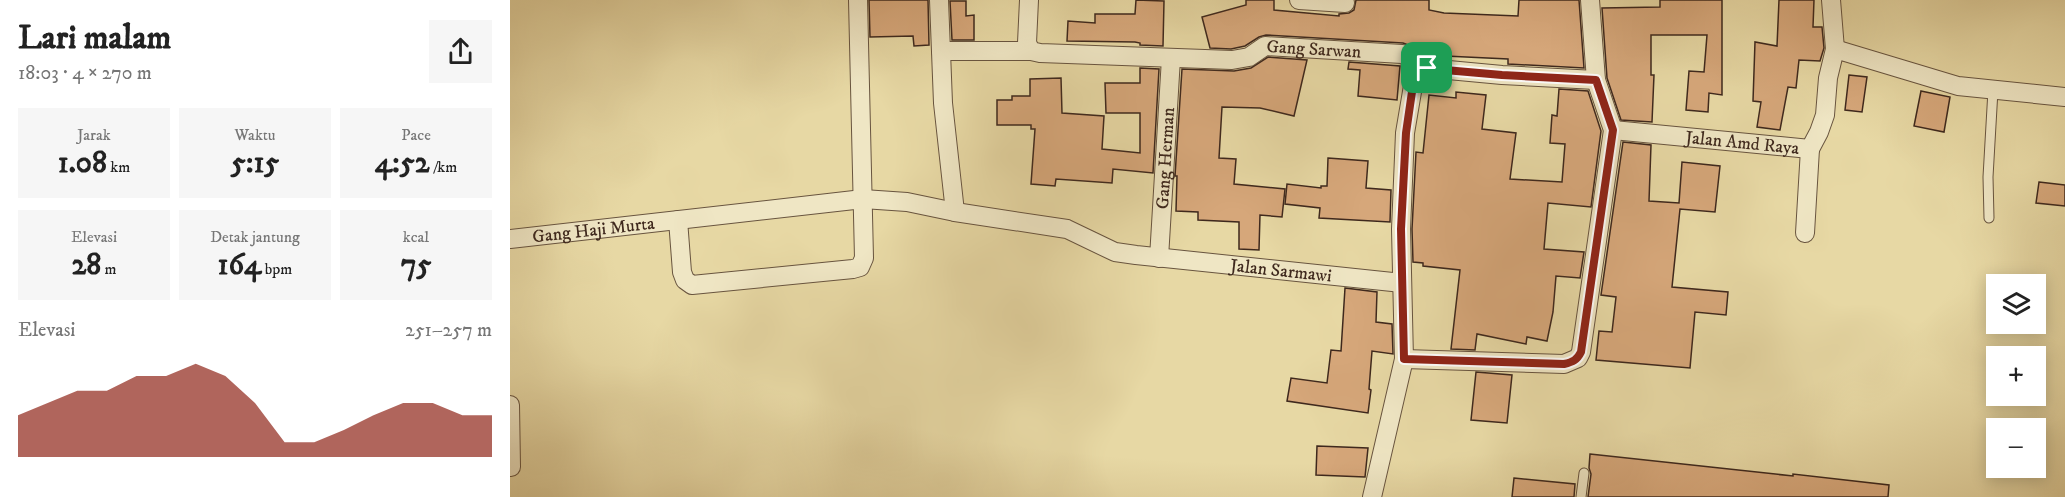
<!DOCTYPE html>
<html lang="id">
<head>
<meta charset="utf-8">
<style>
  body { margin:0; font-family:"IM FELL DW Pica",serif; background:#f6f6f6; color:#222; height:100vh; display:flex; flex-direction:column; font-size:22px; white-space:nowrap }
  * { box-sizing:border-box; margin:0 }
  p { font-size:20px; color:#767676 }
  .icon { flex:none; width:33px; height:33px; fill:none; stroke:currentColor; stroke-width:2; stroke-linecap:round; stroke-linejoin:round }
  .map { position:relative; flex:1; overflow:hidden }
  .drawer { display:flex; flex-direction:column; background:#fff; width:510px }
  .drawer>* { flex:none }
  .fabs { position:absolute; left:1476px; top:274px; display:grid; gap:12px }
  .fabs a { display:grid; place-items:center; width:60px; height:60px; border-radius:0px; background:#fff; box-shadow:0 3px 15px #0003; font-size:30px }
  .pin { position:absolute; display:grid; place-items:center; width:51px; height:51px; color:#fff; margin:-26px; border-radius:12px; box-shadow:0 3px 9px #0006 }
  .round { display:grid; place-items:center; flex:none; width:63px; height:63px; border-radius:0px; background:#f6f6f6 }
  .headline { display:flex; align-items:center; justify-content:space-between; height:102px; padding:0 18px }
  h1 { font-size:33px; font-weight:700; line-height:45px }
  .stats { display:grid; grid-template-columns:repeat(3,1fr); gap:9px; height:102px; padding:6px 18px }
  .stats div { display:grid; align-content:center; border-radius:0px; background:#f6f6f6; text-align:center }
  .stats b { font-size:30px; font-weight:700 }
  .stats small { font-size:16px; font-weight:400 }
  .stats p { font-size:16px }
  .chart { height:168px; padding:12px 18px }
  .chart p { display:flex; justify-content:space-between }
  .chart svg { width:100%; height:108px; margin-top:6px; fill:#8f2418; opacity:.7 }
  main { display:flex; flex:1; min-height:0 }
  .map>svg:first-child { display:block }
  .building { fill:#d6a77a; stroke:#3e281d; stroke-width:1.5 }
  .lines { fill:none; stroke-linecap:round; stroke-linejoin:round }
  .lane-casing { stroke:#68543f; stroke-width:11 }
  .street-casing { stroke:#68543f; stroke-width:20 }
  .lane { stroke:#efe6c4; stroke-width:9 }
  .street { stroke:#efe6c4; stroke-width:18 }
  .route-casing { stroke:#fff; stroke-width:12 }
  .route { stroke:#8f2418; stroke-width:8 }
  .labels { text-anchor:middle; stroke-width:5; stroke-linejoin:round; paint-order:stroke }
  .street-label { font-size:18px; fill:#3e281d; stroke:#efe6c4 }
</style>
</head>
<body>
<main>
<section class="drawer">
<div class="headline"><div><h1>Lari malam</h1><p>18:03 · 4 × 270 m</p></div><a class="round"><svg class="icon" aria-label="share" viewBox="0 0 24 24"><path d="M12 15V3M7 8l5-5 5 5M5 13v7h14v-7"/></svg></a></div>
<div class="stats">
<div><p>Jarak</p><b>1.08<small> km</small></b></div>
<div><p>Waktu</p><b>5:15</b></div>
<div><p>Pace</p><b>4:52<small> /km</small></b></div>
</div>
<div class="stats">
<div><p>Elevasi</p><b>28<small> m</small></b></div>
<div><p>Detak jantung</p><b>164<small> bpm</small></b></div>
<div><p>kcal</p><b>75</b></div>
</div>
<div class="chart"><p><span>Elevasi</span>251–257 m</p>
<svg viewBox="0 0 160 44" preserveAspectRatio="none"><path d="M0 44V27L10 22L20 17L30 17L40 11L50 11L60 6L70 11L80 22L90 38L100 38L110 33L120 27L130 22L140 22L150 27L160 27V44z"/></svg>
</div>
</section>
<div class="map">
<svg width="1555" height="497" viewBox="0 0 1555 497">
  <rect width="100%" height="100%" fill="#e7d8a4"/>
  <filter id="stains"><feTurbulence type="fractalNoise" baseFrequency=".00333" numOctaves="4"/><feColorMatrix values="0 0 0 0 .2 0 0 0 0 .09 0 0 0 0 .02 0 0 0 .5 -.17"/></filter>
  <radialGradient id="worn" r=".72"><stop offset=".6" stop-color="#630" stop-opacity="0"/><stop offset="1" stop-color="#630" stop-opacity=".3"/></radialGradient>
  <g class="building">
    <path d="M359 0H418L419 45 404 46 403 36 360 37Z"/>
    <path d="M626 0 654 1 653 46 630 45V43L625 42 557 41 558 21 585 23V14H625Z"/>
    <path d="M736 0H764V10L829 16V14L839 13 844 10 846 0H919V10L934 13 1008 16 1009 0H1069L1074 68 998 64V59L914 55 906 48 893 43 756 35 749 37 735 46 721 49 700 48 692 17 736 5Z"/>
    <path d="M1150 0H1212V95L1199 93 1198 112 1176 110 1179 71 1194 72 1197 35H1141V75H1144L1142 122 1111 120 1097 78 1092 8 1150 7Z"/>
    <path d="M1269 0H1304L1303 27H1312L1314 48 1310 61 1289 60 1286 88 1278 87 1270 130 1247 127 1251 102 1243 101 1245 42 1267 46Z"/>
    <path d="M440 1H456V16L464 15V40H442Z"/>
    <path d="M758 57 797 60 784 116 750 108 712 107 709 158 726 159 724 184 775 189 772 217 750 215 749 250 729 249V222L688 220V212L666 211 667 176H665L672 69 724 71 741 68Z"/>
    <path d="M839 62 890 66 887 100 848 96 850 70 838 69Z"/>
    <path d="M630 68 649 69 643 173 603 169 602 183 546 179 545 186 521 184 525 129H521V125H487V100H502V96H520V79L551 78 552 113 594 116 592 149 630 153V113H596L595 83H630Z"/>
    <path d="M1339 75 1357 77 1352 112 1335 110Z"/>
    <path d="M1049 89 1078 91 1091 131 1081 207 1038 203 1034 249 1074 252 1070 278 1046 276 1043 312 1037 341 1017 337 1016 344 967 334 965 350 941 349 950 270 913 266V263L903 262 902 229 906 152 913 153 919 95 946 98V92L976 95 972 129 1006 133 1000 179 1052 182 1055 144 1040 143 1042 115 1047 116Z"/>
    <path d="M1411 91 1440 97 1434 132 1404 126Z"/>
    <path d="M1113 142 1141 145 1139 201 1169 203 1172 162 1210 166 1205 212 1170 209 1162 287 1218 292 1216 315 1185 312 1180 368 1086 360 1089 331 1102 332 1106 297 1091 295Z"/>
    <path d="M818 158 858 161 856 188 881 190 880 222 809 218 810 208 775 204 777 184 811 188V186H817Z"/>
    <path d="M1529 182 1555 185V206L1526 203Z"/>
    <path d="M835 288 867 292 866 322 882 324 883 354 862 351 859 389 861 390 858 413 777 401 781 378 817 383 821 350 831 351Z"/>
    <path d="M966 372 1002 375 997 423 961 420Z"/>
    <path d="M807 446 858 448 855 477 806 475Z"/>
    <path d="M1080 454 1283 476V474L1379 485 1378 497H1078L1081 474 1079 468Z"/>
    <path d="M1004 478 1065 484 1064 497H1002Z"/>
  </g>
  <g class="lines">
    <g class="lane-casing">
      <g id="lane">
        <path d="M1479 218 1478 177 1483 90"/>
        <path d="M1071 497 1074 473"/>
      </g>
    </g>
    <g class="street-casing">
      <g id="street">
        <path d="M429 0 433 103 445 212"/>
        <path id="s1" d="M519 0 517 43 521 51 530 53 722 60 739 57 755 46 892 54 901 58 912 68"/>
        <path d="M789 0 835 3"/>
        <path d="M1321 0 1325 49"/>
        <path d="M431 51H521"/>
        <path id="s2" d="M1103 130 1300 149 1309 132 1315 115 1318 78 1325 49 1448 86 1555 97"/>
        <path d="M168 220 172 272 175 280 182 285 343 269 350 267 354 258 348 0"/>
        <path d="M1295 233 1300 149"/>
        <path id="s3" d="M0 239 353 199 397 202 445 212 557 229 605 252 626 255 892 283"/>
        <path id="s4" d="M649 258 661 58"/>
        <path d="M894 359 1054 364 1068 358 1071 352 1103 130 1086 80 1080 0"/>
        <path d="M0 405 1 467"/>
        <path d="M862 497 894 359 891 229 895 133 905 74 912 68H917L992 75 1086 80"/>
      </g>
    </g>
    <use href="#lane" class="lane"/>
    <use href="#street" class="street"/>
  </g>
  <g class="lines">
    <g class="route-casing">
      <path id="route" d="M912 68 992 75 1086 80 1103 130 1071 352C1067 360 1063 362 1054 364L894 359 891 229 896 133 904 78 905 74Z"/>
    </g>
    <use href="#route" class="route"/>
  </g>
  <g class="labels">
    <g class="street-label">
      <text dy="6" stroke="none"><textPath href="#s1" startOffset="339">Gang Sarwan</textPath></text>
      <text dy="6" stroke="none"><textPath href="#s2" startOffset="130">Jalan Amd Raya</textPath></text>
      <text dy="6" stroke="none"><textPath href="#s4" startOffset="100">Gang Herman</textPath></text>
      <text dy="6" stroke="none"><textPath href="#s3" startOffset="84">Gang Haji Murta</textPath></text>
      <text dy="6" stroke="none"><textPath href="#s3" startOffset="782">Jalan Sarmawi</textPath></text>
    </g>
  </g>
  <rect width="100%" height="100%" filter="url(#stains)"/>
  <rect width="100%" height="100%" fill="url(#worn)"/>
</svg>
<div class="fabs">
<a><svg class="icon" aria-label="layers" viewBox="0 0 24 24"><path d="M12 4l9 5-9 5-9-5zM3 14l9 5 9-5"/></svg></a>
<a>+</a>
<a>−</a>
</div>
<div class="pin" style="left:917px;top:68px;background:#1e9e55"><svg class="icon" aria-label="arrive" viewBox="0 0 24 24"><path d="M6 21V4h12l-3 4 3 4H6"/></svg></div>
</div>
</main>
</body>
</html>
